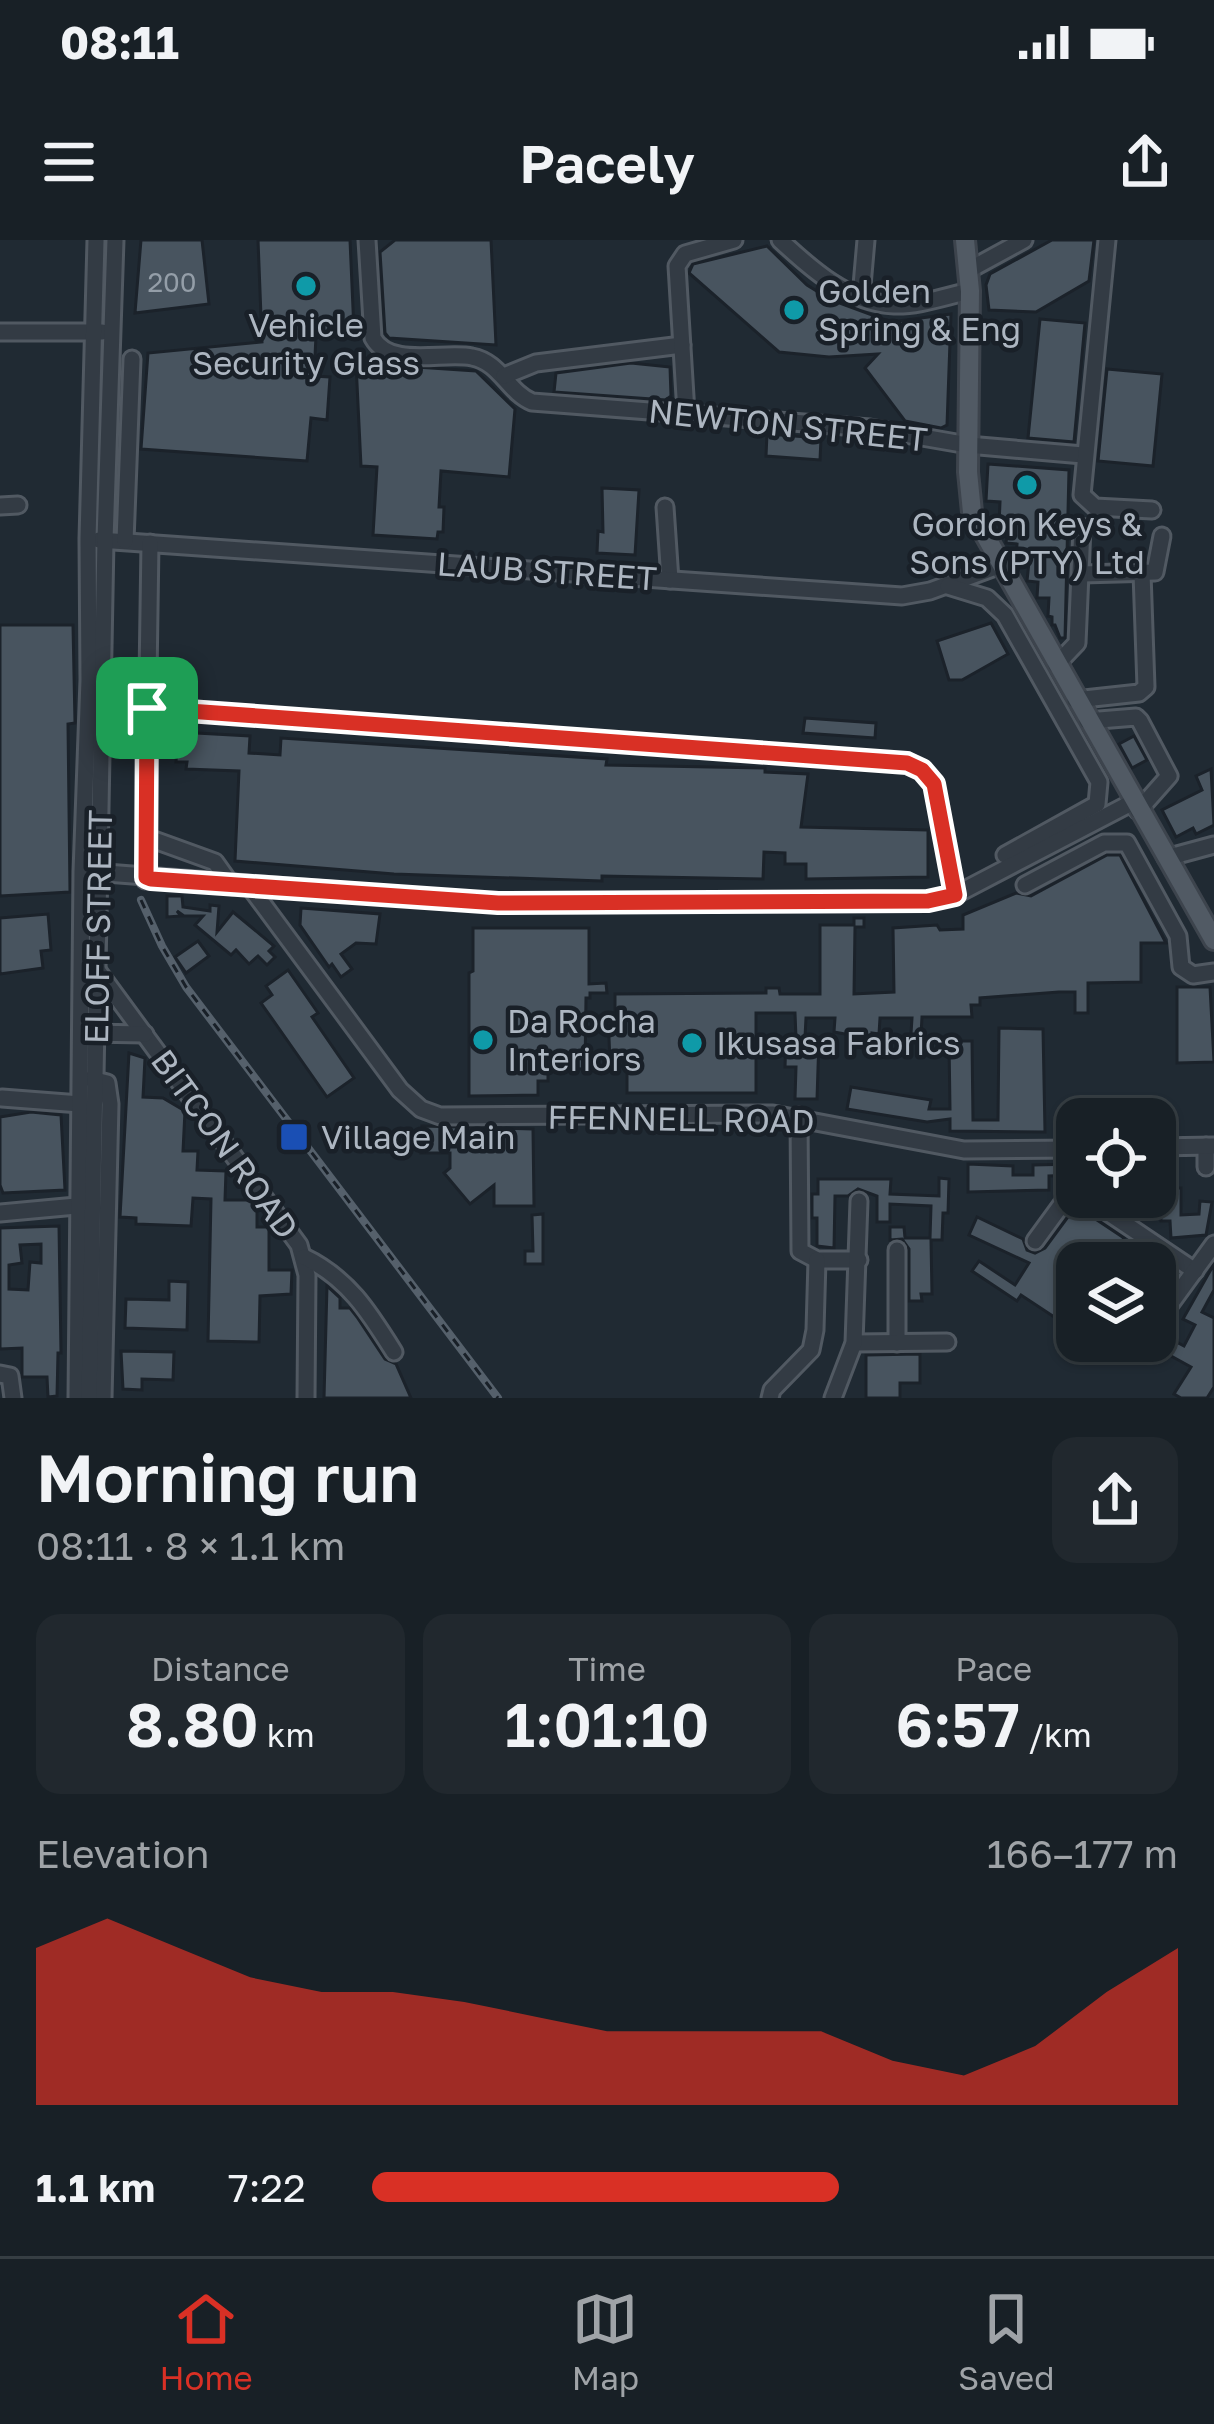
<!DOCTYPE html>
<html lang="en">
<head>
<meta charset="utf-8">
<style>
  body { margin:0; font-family:"Golos Text",sans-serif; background:#21282e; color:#f1f3f6; height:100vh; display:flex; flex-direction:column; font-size:45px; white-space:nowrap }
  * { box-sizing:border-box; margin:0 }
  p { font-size:39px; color:#9fa3a7 }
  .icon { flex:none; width:66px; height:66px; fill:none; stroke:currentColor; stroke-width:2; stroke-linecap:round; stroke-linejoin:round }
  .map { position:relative; height:1158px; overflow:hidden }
  .panel { display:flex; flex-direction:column; background:#182026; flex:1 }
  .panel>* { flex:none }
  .tools { position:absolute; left:1056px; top:858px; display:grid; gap:24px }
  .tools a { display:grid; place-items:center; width:120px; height:120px; border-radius:24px; background:#182026; box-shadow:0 3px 9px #0004,0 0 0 3px #363e43; font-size:60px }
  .pin { position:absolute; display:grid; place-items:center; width:102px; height:102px; color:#fff; margin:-51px; border-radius:24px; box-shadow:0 6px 18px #0006 }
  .round { display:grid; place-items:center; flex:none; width:126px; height:126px; border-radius:24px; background:#21282e }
  .overview { display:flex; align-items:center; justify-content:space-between; height:204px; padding:0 36px }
  h1 { font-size:66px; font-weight:600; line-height:90px }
  .metrics { display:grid; grid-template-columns:repeat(3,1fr); gap:18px; height:204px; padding:12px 36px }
  .metrics div { display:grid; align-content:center; border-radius:24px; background:#21282e; text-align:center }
  .metrics b { font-size:60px; font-weight:600 }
  .metrics small { font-size:33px; font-weight:400 }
  .metrics p { font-size:33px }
  .chart { height:336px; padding:24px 36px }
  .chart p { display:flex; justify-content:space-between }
  .chart svg { width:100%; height:216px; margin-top:12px; fill:#d93025; opacity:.7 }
  ul { padding:0 36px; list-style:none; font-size:39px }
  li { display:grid; grid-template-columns:192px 144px 1fr; align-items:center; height:90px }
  li i { height:30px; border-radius:15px; background:#d93025 }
  .status { display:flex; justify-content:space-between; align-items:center; height:84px; padding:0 60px; background:#182026; direction:ltr }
  .status svg { height:33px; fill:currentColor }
  header { display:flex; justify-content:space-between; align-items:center; height:156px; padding:0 36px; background:#182026; font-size:54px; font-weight:600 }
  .menu { display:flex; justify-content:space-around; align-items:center; height:168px; border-top:3px solid #363e43; background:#182026; font-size:33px; color:#9fa3a7 }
  .menu a { display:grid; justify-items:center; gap:6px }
  .menu .active { color:#d93025 }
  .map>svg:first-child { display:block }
  .building { fill:#48545f; stroke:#1b222a; stroke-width:3; fill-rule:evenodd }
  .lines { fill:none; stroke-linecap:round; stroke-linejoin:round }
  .minor-casing { stroke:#515962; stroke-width:21 }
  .major-casing { stroke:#3d444d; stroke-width:24 }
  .minor { stroke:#333b44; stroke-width:15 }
  .major { stroke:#515a64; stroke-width:18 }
  .rail-casing { stroke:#55606b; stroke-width:8 }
  .rail { stroke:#192028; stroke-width:3; stroke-dasharray:9; stroke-linecap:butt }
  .route-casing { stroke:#fff; stroke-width:24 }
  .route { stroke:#d93025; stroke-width:15 }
  .culture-dot { fill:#0f9aa8; stroke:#192028; stroke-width:4.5 }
  .transit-dot { fill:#1a4fb4; stroke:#192028; stroke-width:4.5 }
  .labels { text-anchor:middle; stroke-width:9; stroke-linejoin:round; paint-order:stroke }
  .number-label { font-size:27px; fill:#949ea8 }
  .poi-label { font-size:33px; fill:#adb6c1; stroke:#192028; text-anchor:start }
  .street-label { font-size:33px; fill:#adb6c1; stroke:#192028 }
</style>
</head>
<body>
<div class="status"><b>08:11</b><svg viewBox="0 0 49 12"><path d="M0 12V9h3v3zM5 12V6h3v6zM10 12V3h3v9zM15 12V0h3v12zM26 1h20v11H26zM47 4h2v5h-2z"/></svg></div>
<header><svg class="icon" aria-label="menu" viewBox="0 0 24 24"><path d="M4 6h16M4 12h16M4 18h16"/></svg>Pacely<svg class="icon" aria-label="share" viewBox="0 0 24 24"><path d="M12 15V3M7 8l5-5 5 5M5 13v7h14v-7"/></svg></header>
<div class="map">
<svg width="1214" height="1158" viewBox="0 0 1214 1158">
  <rect width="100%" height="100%" fill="#202a33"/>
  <g class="building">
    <path d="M141 0H202L209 64 135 73Z"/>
    <path d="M258 0H350L354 91 316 96 314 136 330 137 327 180 311 178 307 221 141 209 148 113 262 102Z"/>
    <path d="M395 0H491L496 105 389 98 385 93 380 12Z"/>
    <path d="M1052 0H1094L1089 41 1036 72 989 70 986 45 990 34Z"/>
    <path d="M767 6 807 45 831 60 891 82 951 74 947 185 941 188 905 181 865 128 878 114 829 117 779 112 689 33 693 24Z"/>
    <path d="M1040 79 1085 83 1074 202 1028 198Z"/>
    <path d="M356 123 476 131 515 169 509 237 441 231 439 267H444L443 292H438L437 299 373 295 377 227 361 226Z"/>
    <path d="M631 123 670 127 671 156 666 160 554 152 556 133Z"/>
    <path d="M1107 129 1162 134 1153 226 1098 221Z"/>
    <path d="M767 194 821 198 820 220 766 216Z"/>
    <path d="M988 224 1069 230 1065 398H1060L1055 385H1052V377L1048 376 1049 358H1037L1038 342 1027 341 1029 322 1016 321 1017 304 1006 303 1008 286 999 285 1000 262 986 261Z"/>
    <path d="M602 248 639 250 635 315 597 313 598 291 603 292Z"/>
    <path d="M991 383 1008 414 962 440H949L937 401Z"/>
    <path d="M0 385H73L75 483 68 484 70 652 0 656Z"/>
    <path d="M805 478 876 483 875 498 803 493Z"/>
    <path d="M178 492 250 496 249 513 280 515 281 498 607 519 606 525 765 528V532L808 534 801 587 928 590V637L806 639V624H785V613L764 612 763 639 602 636V641L394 634 235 621 239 531 186 529 187 522H176Z"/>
    <path d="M1134 496 1147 520 1132 528 1119 504Z"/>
    <path d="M1211 529 1214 585 1196 594 1193 588 1176 597 1162 570 1202 550 1196 536Z"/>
    <path d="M1107 615H1120L1166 703H1141V742L1088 743V773H1075V752H1059L980 758V765H971L972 777H922L921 795 911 794 912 778H880L879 794 872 793V799L834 792 835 778H806L805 797 819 798 817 859H795L796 827H785L786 798H796L795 773H756V853H627V821L610 822 608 773H615V754L766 753V748H779L780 754H820V685H854V678H864V687H855L854 754 894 752 893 688 937 685 940 690 963 689V675L1016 653 1031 656Z"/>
    <path d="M167 656H182L183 667 210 671V665L219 666 217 692 233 672 274 706 269 711 275 717 267 725 258 716 249 724 236 710 231 715 195 685 203 676H184L177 671 181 676 167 677Z"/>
    <path d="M301 668 380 674 376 704 356 703 341 714 352 729 341 737 332 724 329 727 300 685Z"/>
    <path d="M48 674 51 710 41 711 43 728 0 734V678Z"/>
    <path d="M473 688H589V744L606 743 607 753H590V758H586L585 829 548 828V841H538V855L469 856V733L473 731Z"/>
    <path d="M198 701 209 716 186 733 175 717Z"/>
    <path d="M288 730 318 773 312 777 354 838 327 857 261 763 272 755 266 746Z"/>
    <path d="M1177 747H1210L1214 822 1177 823Z"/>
    <path d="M999 788 1043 789 1045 892 950 891V879L927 882 847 869 851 847 931 860 929 869H950L949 801H972L973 880H998Z"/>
    <path d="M129 813 145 818 143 857 163 858 185 871 183 911H198L197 930 226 931 225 960H251L257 968V987H269V1030H292L291 1054 260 1056 259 1102 208 1101 211 959 193 958 191 986 136 984V978L120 977Z"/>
    <path d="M31 872 61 875 65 950 3 953 0 945V877Z"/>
    <path d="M422 886 533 889 534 966H494V945L470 964 444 933 450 928V913H421Z"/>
    <path d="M968 924 1013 926V935H1033V925L1077 924V935L1049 936V950L968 952Z"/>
    <path d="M939 938 949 939 948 973H943L942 1000H931L932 1054H921L922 1061H909V1009L902 999 890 1000V987H904L905 998H930L931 966 890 964V982H877V956L858 949 848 956H835L834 1008 817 1006V978H812V954H818V939H891L890 954 939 956Z"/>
    <path d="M1155 948H1181V975L1199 974 1200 961 1212 962 1206 995 1171 998 1170 981H1161L1160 969H1151Z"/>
    <path d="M1082 970 1124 998 1113 1015 1125 1023H1077V1092L1021 1055 1017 1061 972 1031 979 1021 1015 1045 1029 1023 969 995 977 977 1023 999 1027 1010 1035 1013 1045 1008 1070 974 1079 975Z"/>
    <path d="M543 974V1024H525V1011H533L532 975Z"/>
    <path d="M59 986 61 1113H58L57 1156 48 1157 47 1137H22V1108L0 1109V988ZM41 1004V1023L30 1022 28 1050 9 1049V1025L22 1023 20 1005Z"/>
    <path d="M1214 1024V1050L1202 1072 1214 1078V1147L1207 1158H1181L1174 1154 1191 1127 1162 1111 1169 1098 1184 1106 1195 1085 1183 1079Z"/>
    <path d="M169 1041 188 1042 187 1090 125 1088 126 1059 169 1060Z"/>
    <path d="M327 1046 340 1058V1068H350L357 1077 385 1119 396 1124 411 1158H324Z"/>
    <path d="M121 1111 174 1112 173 1140 142 1139V1150L123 1149Z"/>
    <path d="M920 1114V1143H900V1158H866V1115Z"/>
  </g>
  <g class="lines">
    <g class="minor-casing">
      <g id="minor">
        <path d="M367 0 373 98C390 129 444 111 472 117 500 122 508 152 532 162L870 188 968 205 1083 215"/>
        <path d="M780 0C811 29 849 63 894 65 919 66 946 56 970 51"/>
        <path d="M1107 0 1082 255 1095 267 1152 270"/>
        <path d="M969 30 1024 0"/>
        <path d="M861 57 866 0"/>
        <path d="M0 92H102"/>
        <path d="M504 136 536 123 682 105"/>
        <path d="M686 173 677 26 685 14 734 0"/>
        <path d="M0 266 18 265"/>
        <path d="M665 267 670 340"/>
        <path d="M99 300 902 356 930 351 1001 325"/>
        <path d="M125 301 132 119"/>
        <path d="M1082 334 1155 332 1162 296"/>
        <path d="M948 346 987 358 1005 375 1099 542 1097 564 1005 615"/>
        <path d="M1056 425 1077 403 1082 287"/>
        <path d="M1075 460 1139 453 1146 447 1142 333"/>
        <path d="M147 468 907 523 923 531 934 544 955 655"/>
        <path d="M1087 481 1136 477 1140 481 1169 536 1138 571"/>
        <path d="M146 597 215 622 232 646"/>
        <path d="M1166 618 1214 605"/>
        <path d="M93 632 498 663 928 661 955 655 1133 562"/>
        <path d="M145 640 150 303"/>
        <path d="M1025 645 1104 603H1127L1178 696 1181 727 1193 735 1214 732"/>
        <path d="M250 647 400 850 421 869 440 876 773 874 964 910 1077 909"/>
        <path d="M97 730 299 1005 307 1035 306 1158"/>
        <path d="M88 793 145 794"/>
        <path d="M91 839 107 843 110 864 103 1158"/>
        <path d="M2 858 80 864"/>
        <path d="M799 876 800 1011 817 1020H859"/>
        <path d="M1206 906V927"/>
        <path d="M1155 907 1214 906"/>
        <path d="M1085 957 1195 1031"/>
        <path d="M0 973 87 965"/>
        <path d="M1035 1001 1062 964 1077 957"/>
        <path d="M897 1010V1103"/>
        <path d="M304 1017C348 1038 369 1072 394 1112"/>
        <path d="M1155 1085 1214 1004"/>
        <path d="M854 1103 947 1102"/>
        <path d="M0 1134 10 1136 13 1158"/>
        <path d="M77 1158 82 632 89 440 88 299 96 0"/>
        <path d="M89 1158 105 300 115 0"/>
        <path d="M770 1158 772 1150 811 1110 815 1090 817 1020"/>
        <path d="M833 1158 854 1103 859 961"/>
      </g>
    </g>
    <g class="major-casing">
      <path id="major" d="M965 0 970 51 968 232 972 272 1214 700"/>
    </g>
    <use href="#minor" class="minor"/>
    <use href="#major" class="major"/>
    <g class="rail-casing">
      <path id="rail" d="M141 660 162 706 186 747 498 1158"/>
    </g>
    <use href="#rail" class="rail"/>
  </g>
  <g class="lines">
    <g class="route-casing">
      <path id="route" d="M147 468 907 523 922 530 934 544 955 655 928 661 498 663 151 639 146 637Z"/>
    </g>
    <use href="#route" class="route"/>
  </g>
  <g class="culture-dot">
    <circle cx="306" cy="46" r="12"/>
    <circle cx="794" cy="70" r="12"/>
    <circle cx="1027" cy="245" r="12"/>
    <circle cx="483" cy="800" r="12"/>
    <circle cx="692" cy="803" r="12"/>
  </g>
  <rect class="transit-dot" x="279" y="882" width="30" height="30" rx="6"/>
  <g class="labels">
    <g class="number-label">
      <text x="172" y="52">200</text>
    </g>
    <g class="poi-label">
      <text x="818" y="63">Golden<tspan x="818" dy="38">Spring &amp; Eng</tspan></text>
      <text x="306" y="97" text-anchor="middle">Vehicle<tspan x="306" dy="38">Security Glass</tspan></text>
      <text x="1027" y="296" text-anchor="middle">Gordon Keys &amp;<tspan x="1027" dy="38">Sons (PTY) Ltd</tspan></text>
      <text x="507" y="793">Da Rocha<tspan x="507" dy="38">Interiors</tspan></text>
      <text x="716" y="815">Ikusasa Fabrics</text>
      <text x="321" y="909">Village Main</text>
    </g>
    <g class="street-label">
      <text transform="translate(788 185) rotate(6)" y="12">NEWTON STREET</text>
      <text transform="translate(547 331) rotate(4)" y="12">LAUB STREET</text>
      <text transform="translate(98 687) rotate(-89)" y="12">ELOFF STREET</text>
      <text transform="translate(681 879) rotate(1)" y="12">FFENNELL ROAD</text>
      <text transform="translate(225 904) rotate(54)" y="12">BITCON ROAD</text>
    </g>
  </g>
</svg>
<div class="tools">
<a><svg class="icon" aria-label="locate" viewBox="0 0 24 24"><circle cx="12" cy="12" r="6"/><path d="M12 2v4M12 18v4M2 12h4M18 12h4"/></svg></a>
<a><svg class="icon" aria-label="layers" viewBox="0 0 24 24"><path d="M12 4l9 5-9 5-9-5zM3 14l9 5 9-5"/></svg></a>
</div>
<div class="pin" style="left:147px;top:468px;background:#1e9e55"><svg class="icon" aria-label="arrive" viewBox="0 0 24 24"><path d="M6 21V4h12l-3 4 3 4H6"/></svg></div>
</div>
<section class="panel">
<div class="overview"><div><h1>Morning run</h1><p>08:11 · 8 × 1.1 km</p></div><a class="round"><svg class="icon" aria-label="share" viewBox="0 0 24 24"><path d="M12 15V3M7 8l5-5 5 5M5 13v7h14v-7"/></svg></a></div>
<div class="metrics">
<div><p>Distance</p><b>8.80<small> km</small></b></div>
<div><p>Time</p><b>1:01:10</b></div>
<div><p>Pace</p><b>6:57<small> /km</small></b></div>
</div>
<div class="chart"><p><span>Elevation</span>166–177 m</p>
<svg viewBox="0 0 160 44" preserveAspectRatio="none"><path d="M0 44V12L10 6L20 12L30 18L40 21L50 21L60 23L70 26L80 29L90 29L100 29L110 29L120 35L130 38L140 32L150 21L160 12V44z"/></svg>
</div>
<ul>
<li><b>1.1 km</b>7:22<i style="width:58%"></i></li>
</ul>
</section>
<nav class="menu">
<a class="active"><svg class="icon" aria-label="home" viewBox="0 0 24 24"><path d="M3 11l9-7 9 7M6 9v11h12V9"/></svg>Home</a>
<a><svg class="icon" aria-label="map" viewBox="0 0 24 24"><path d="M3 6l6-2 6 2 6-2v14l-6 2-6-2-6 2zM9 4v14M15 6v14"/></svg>Map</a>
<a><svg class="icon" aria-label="saved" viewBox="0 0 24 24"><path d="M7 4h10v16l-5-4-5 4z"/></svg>Saved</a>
</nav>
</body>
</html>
